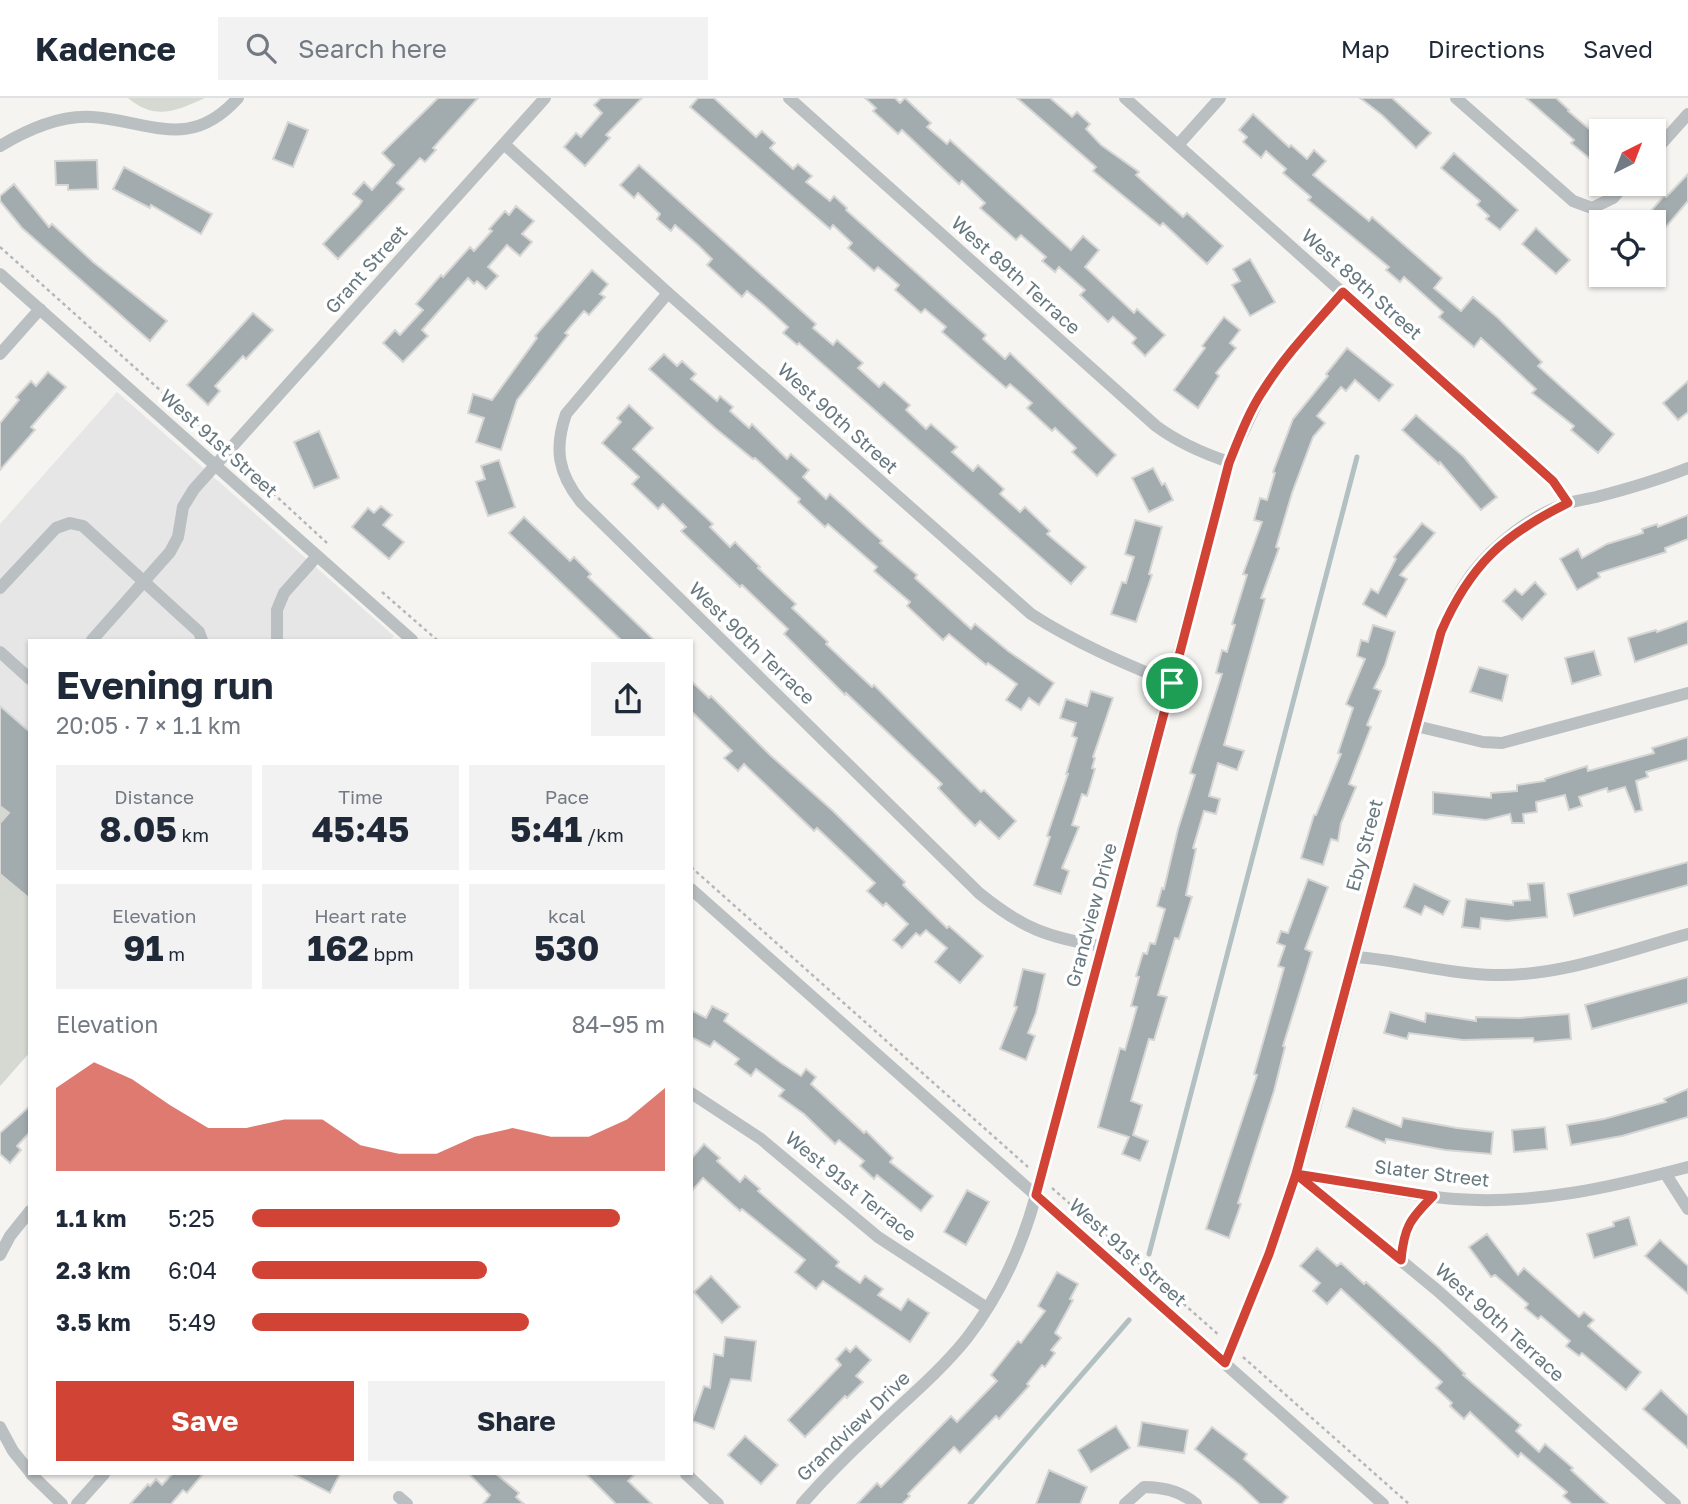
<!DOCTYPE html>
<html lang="en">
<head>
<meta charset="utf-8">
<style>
  body { margin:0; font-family:"Golos Text",sans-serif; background:#f2f2f3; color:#1f2937; height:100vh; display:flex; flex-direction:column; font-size:26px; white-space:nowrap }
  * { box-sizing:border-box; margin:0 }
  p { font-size:23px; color:#747a83 }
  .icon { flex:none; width:38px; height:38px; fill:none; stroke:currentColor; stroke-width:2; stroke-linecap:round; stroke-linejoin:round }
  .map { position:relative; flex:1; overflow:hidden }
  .panel { position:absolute; left:28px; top:541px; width:665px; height:836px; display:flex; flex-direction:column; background:#fff; border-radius:0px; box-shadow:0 2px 5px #0004 }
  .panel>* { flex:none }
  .needle { width:46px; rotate:42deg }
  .buttons { position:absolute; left:1589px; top:21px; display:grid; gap:14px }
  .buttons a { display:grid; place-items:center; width:77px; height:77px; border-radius:0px; background:#fff; box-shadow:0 2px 5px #0004; font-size:35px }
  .pin { position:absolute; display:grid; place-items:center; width:60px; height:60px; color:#fff; margin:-30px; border:4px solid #fff; border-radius:50%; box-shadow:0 2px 7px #0007 }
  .round { display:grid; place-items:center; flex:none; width:74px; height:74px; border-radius:0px; background:#f2f2f3 }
  .head { display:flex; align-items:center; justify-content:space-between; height:119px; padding:0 28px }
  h1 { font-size:38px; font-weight:700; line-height:52px }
  .metrics { display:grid; grid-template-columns:repeat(3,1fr); gap:10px; height:119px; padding:7px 28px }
  .metrics div { display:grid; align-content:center; border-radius:0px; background:#f2f2f3; text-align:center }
  .metrics b { font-size:35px; font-weight:700 }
  .metrics small { font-size:19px; font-weight:400 }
  .metrics p { font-size:19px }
  .chart { height:196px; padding:14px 28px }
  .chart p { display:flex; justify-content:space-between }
  .chart svg { width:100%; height:126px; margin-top:7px; fill:#d14335; opacity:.7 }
  .primary-button { display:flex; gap:14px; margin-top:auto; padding:14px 28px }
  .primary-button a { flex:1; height:80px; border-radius:0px; background:#d14335; color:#fff; font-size:28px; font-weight:700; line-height:80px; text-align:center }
  .primary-button a+a { background:#f2f2f3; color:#1f2937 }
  ul { padding:0 28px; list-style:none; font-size:23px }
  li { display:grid; grid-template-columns:112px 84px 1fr; align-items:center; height:52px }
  li i { height:18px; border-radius:9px; background:#d14335 }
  header { display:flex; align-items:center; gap:42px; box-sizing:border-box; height:98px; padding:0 35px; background:#fff; border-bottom:2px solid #e0e1e3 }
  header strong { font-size:33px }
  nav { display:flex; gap:38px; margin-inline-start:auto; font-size:24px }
  .search { width:490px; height:63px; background:#f2f2f3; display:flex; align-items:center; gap:18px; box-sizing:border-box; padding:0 24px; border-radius:0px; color:#747a83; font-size:26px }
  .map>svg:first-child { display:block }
  .built { fill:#e5e6e5 }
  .green { fill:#d5d9d1 }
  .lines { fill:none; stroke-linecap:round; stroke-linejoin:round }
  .stream { stroke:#b2c0c2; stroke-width:5 }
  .building { fill:#a2abae; stroke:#d6d6d4; stroke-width:2 }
  .path { stroke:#b4b8ba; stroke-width:2.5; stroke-dasharray:3.5 3.5; stroke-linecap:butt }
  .minor { stroke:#babfc1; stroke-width:12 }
  .route-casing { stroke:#fff; stroke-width:14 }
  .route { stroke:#d14335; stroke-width:9 }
  .labels { text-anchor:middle; stroke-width:7; stroke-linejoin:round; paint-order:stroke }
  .street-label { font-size:19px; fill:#67787f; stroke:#fff }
</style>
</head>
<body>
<header>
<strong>Kadence</strong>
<div class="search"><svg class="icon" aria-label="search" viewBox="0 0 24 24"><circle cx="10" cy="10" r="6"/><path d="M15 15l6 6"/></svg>Search here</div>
<nav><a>Map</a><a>Directions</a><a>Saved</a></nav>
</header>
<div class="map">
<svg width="1688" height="1406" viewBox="0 0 1688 1406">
  <rect width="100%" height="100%" fill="#f5f4f1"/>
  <path class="built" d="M117 294 394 538 390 542H30V954L0 988V426Z"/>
  <g class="green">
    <path d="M128 0H205C176 13 155 23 128 0Z"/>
    <path d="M0 702 30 728V954L0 988Z"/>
  </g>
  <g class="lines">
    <g class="stream">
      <path d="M1149 1156 1357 359"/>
      <path d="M970 1406 1129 1222"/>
    </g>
  </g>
  <g class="building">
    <path d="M438 0H478L433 50 436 52 425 64 420 60 397 85 404 91 338 161 323 146 359 108 362 103 353 96 364 84 372 92 394 67 382 55Z"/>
    <path d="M601 0H642L606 37 610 40 585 68 564 49 576 35 581 39 602 15 594 7Z"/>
    <path d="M698 0H714L756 39 762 33 775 45 770 50 793 71 798 66 812 78 806 84 830 103 834 98 847 110 846 112 986 237 983 241 1005 261 1010 255 1116 357 1097 378 1072 354 1076 350 1055 330 1052 333 1027 310 1032 305 1010 286 1006 290 968 257 942 234 946 229 925 211 921 215 895 192 899 187 878 169 874 173 848 150 852 145 833 127 830 131 690 9Z"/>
    <path d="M865 0H895L900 5 905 0 931 25 927 29 947 46 950 42 1071 152 1083 138 1099 152 1085 169 1134 215 1137 211 1165 237 1145 258 1132 245 1136 240 1113 219 1108 224 1080 197 1085 192 1059 169 1055 174 1042 163 1046 159 1021 137 1016 142 980 110 985 105 962 83 959 86 902 32 898 36 873 13 876 10Z"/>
    <path d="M1017 0H1050L1072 19 1077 14 1090 26 1086 31 1101 47 1139 74 1136 77 1183 119 1187 115 1223 148 1207 166 1163 125 1160 128 1093 73 1096 69Z"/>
    <path d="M1360 0H1392L1431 35 1416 50 1382 17Z"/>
    <path d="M1526 0H1556L1569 12 1568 13 1601 41V57L1595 65 1571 45 1574 42Z"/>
    <path d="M1253 16 1289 49 1291 47 1307 61 1314 52 1326 63 1313 77 1369 123 1372 119 1442 180 1434 190 1461 213 1473 199 1498 220 1542 264 1538 268 1614 336 1598 355 1571 332 1574 328 1532 295 1536 291 1481 240 1474 249 1439 219 1443 214 1404 179 1400 184 1386 172 1389 169 1308 102 1311 99 1283 75 1286 71 1266 53 1261 60 1243 44 1247 39 1239 32Z"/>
    <path d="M288 24 308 32 293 69 273 61Z"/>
    <path d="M1454 55 1518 112 1500 132 1486 121 1489 118 1477 107 1480 103 1441 70Z"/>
    <path d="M97 62 98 91 68 92V87H56L55 63Z"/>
    <path d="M639 67 816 226 813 230 833 247 837 242 863 265 858 270 879 289 884 284 910 307 906 312 926 331 931 326 957 349 952 354 973 373 978 367 1004 391 1000 396 1020 414 1025 409 1050 433 1047 436 1086 469 1071 486 799 245 797 247 783 235 788 229 765 208 747 193 742 199 707 167 712 161 699 148 675 127 671 133 657 121 660 116 638 95 634 100 620 87Z"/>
    <path d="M124 69 212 116 201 136 151 107 150 110 113 91Z"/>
    <path d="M1688 76V103L1654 143V124H1641L1664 98 1666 99Z"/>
    <path d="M14 86 49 129 52 126 93 164 167 223 150 243 22 130 0 103V98Z"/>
    <path d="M516 108 534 123 522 136 532 144 520 158 507 147 488 169 498 178 486 191 477 183 474 186 468 180 422 232 428 238 403 264 383 245 395 232 400 237 423 212 416 206 441 177 443 179 470 149 474 153 492 133 489 131 505 113 509 117Z"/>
    <path d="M1536 130 1570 162 1556 176 1522 146Z"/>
    <path d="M1250 161 1275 204 1250 218 1232 187 1240 183 1233 171Z"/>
    <path d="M592 172 608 186 600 196 605 199 589 217 584 213 565 235 568 237 517 302 501 352 476 344 484 320 468 315 473 296 492 302 537 240 535 238Z"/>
    <path d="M253 215 273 232 246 261 243 258 215 288 220 293 208 307 187 287Z"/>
    <path d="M1224 219 1240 232 1230 245 1236 250 1216 275 1219 278 1198 310 1174 292 1205 250 1202 248Z"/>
    <path d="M1347 250 1393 287 1379 303 1355 282 1346 293 1341 289 1317 318 1325 325 1313 339 1292 395 1276 449 1279 450 1261 500 1265 501 1224 647 1244 653 1237 672 1218 665 1209 698 1220 701 1216 716 1204 713 1193 750 1196 751 1186 797 1192 799 1179 841 1175 840 1158 897 1167 899 1154 942 1149 941 1131 1003 1142 1007 1133 1037 1148 1043 1140 1063 1122 1056 1129 1039 1098 1029 1120 950 1125 952 1137 909 1131 908 1139 879 1136 878 1143 855 1147 856 1150 845 1155 846 1165 811 1157 808 1162 790 1164 791 1178 731 1195 677 1190 675 1222 576 1216 575 1222 552 1227 554 1235 527 1232 526 1247 477 1243 476 1262 424 1254 422 1260 400 1267 402 1275 375 1273 374 1293 321 1328 278 1326 276Z"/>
    <path d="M664 256 677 268 682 263 696 276 691 281 717 303 720 298 733 309 730 313 749 330 752 326 787 361 791 356 809 372 803 379 826 401 830 396 882 443 880 445 917 477 915 480 971 531 975 526 1008 553 1054 585 1039 607 1029 600 1021 612 1006 602 1017 586 988 565 986 567 949 536 943 542 907 508 910 504 874 473 877 469 828 426 825 429 798 404 800 401 755 360 753 361 715 330 649 271Z"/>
    <path d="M48 274 66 289 31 329 35 332 0 372V325L19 302 16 299 31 283 36 288Z"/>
    <path d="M1688 283V314L1678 322 1663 305Z"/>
    <path d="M629 307 653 330 633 351 713 426 710 429 730 449 735 444 760 469 758 470 796 506 792 510 828 544 826 546 872 589 874 587 981 694 984 692 1016 723 999 741 980 723 975 728 962 715 938 690 942 686 846 595 845 597 784 536 788 531 742 487 740 489 681 433 686 429 663 406 658 411 632 386 639 379 602 345 621 324 617 320Z"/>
    <path d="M1416 317 1464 359 1497 399 1481 412 1440 364 1439 366 1402 332Z"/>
    <path d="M319 333 339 380 314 390 294 344Z"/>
    <path d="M499 362 515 409 488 418 476 384 485 381 481 368Z"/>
    <path d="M1153 370 1162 387 1165 385 1173 402 1149 414 1132 380Z"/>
    <path d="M381 408 392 417 383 427 404 444 389 461 352 429 368 410 374 415Z"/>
    <path d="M1688 417V441L1665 450 1666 454 1598 475 1600 479 1577 492 1560 461 1578 451 1582 460 1607 446 1643 435 1642 431 1657 426 1658 429Z"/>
    <path d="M524 419 570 463 574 459 591 476 588 479 654 542H621L509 435Z"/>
    <path d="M1135 422 1162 429 1149 476 1152 477 1136 524 1111 516 1122 484 1126 485 1134 459 1125 456Z"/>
    <path d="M1422 425 1435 435 1400 477 1407 481 1386 519 1363 506 1371 491 1378 495 1396 461 1394 459Z"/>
    <path d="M1535 484 1546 496 1522 522 1503 503 1515 491 1522 497Z"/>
    <path d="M1688 523V546L1635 564 1628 540 1656 532 1657 534Z"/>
    <path d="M1373 527 1395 534 1385 567 1374 590 1381 593 1367 627 1371 629 1349 686 1356 689 1341 725 1338 743 1331 741 1323 767 1301 760 1314 717H1316L1341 656 1338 655 1353 610 1346 606 1365 561 1357 558 1361 542 1368 544Z"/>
    <path d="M1594 553 1601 577 1572 586 1565 560Z"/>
    <path d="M1479 569 1508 577 1502 603 1470 594Z"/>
    <path d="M691 583 709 600 711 598 770 657 833 713 905 784 903 787 947 830 949 828 983 858 960 885 935 864 947 850 926 832 920 838 916 835 902 850 893 842 908 826 886 805 883 808 867 793 875 785 817 730 814 733 744 666 738 673 724 660 732 653 691 613Z"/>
    <path d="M1091 593 1113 600 1093 659 1095 660 1092 670 1095 671 1087 698 1082 696 1072 727 1079 729 1062 770 1069 773 1061 796 1034 787 1050 739 1047 738 1068 676H1066L1077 640 1072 638 1076 625 1060 620 1066 601 1087 608Z"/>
    <path d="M0 608 30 634V801L0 776V725L9 715 0 708Z"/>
    <path d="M1688 639V662L1646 674 1648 679 1636 683 1642 712 1635 714 1625 689 1608 694 1607 690 1579 699 1582 708 1569 712 1565 697 1536 704 1537 714 1523 716 1524 725H1512L1510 716 1486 722 1433 716V694L1491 700V695L1517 693V687L1545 683V681L1587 668 1588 673 1654 655 1652 650Z"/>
    <path d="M1688 764V787L1574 818 1568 796Z"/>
    <path d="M1308 781 1328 789 1305 851 1312 854 1283 948 1285 949 1274 993 1238 1105 1241 1106 1229 1140 1206 1131 1257 977 1254 976 1284 870 1278 868 1285 848 1277 845 1281 833 1288 835Z"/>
    <path d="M1544 785 1547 819 1507 823 1481 820 1480 831 1462 829 1466 801 1513 807V803L1530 802 1528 786Z"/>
    <path d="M1414 786 1450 803 1443 817 1425 808 1421 817 1404 809Z"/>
    <path d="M1023 871 1045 876 1036 915 1028 935 1035 938 1026 962 1000 951 1017 909 1014 908Z"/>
    <path d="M1688 879V905L1592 931 1585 907Z"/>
    <path d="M712 908 728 916 724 923 781 965 801 978 806 971 816 979 811 986 864 1035 866 1033 893 1060 890 1064 933 1098 921 1113 877 1077 874 1081 860 1068 864 1063 839 1042 835 1046 804 1016 779 998 784 992 756 971 751 978 735 966 739 961 714 943 710 949 691 939V912L706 920Z"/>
    <path d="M1390 914 1425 924 1426 915 1476 923V919L1519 920 1569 916 1571 941 1534 944 1533 940 1463 942 1409 935 1407 941 1384 935Z"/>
    <path d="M1688 991V1019L1622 1038 1571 1047 1567 1027 1604 1021 1666 1004 1664 1001Z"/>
    <path d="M30 1008V1034L17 1048 21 1052 10 1065 0 1056V1035Z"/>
    <path d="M1353 1010 1401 1029 1403 1020 1457 1030 1493 1034 1491 1056 1445 1052 1386 1041 1385 1045 1346 1029Z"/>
    <path d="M1545 1029 1547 1051 1514 1054 1512 1032Z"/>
    <path d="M704 1046 720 1060 717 1063 740 1084 745 1078 760 1091 758 1093 839 1164 836 1168 860 1185 865 1178 883 1191 878 1197 901 1212 908 1201 929 1215 910 1244 823 1183 816 1191 795 1174 805 1162 742 1111 740 1113 703 1080 691 1094V1061Z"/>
    <path d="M967 1092 989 1104 966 1147 944 1134Z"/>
    <path d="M1629 1119 1637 1147 1594 1160 1587 1136 1614 1128 1613 1124Z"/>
    <path d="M1487 1136 1518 1177 1524 1170 1579 1219 1584 1214 1594 1222 1588 1228 1641 1274 1626 1292 1582 1255 1579 1258 1566 1248 1570 1243 1541 1218 1538 1221 1525 1210 1528 1206 1495 1177 1491 1179 1469 1149Z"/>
    <path d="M1660 1142 1688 1168V1196L1645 1158Z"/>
    <path d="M1317 1150 1337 1168 1341 1165 1364 1186 1366 1184 1439 1250 1465 1276 1463 1277 1521 1327 1516 1333 1539 1354 1545 1346 1573 1370 1571 1372 1608 1406H1572L1563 1398 1567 1394 1521 1355 1518 1359 1470 1314 1464 1321 1450 1308 1452 1305 1436 1290 1442 1284 1341 1191 1327 1206 1313 1193 1320 1185 1300 1168Z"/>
    <path d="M1057 1174 1078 1186 1070 1201 1073 1202 1055 1235 1061 1240 1051 1252 1055 1255 1045 1269 1042 1267 1027 1286 1029 1288 999 1321 996 1318 960 1355 954 1349 908 1396 910 1398 902 1406H857L877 1385 881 1389 951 1318 957 1324 997 1283 991 1277 1018 1243 1021 1245 1045 1213 1038 1208Z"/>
    <path d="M711 1178 740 1209 722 1225 694 1194Z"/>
    <path d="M725 1239 756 1243 751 1283 731 1281 714 1331 692 1323 704 1288 710 1290 714 1256 723 1258Z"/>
    <path d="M856 1248 871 1262 856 1278 863 1284 847 1300 845 1298 805 1339 788 1322 841 1267 836 1261 846 1250 850 1254Z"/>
    <path d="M1661 1292 1688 1318V1350L1643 1311Z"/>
    <path d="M1142 1324 1188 1332 1184 1355 1138 1348Z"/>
    <path d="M1116 1328 1130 1350 1091 1374 1078 1352Z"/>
    <path d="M1212 1329 1247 1356 1244 1361 1288 1399 1282 1406H1260L1240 1387 1195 1351Z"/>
    <path d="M745 1338 778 1367 761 1386 728 1357Z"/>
    <path d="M1049 1372 1087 1389 1080 1406H1036Z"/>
    <path d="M172 1376H203L187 1395 183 1392 171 1406H130L148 1386 150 1388 156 1381 162 1387Z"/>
    <path d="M293 1376H340L330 1395Z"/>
    <path d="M469 1376H496L519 1395 516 1399 524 1406H483L490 1397Z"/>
    <path d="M586 1376H635L628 1383 652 1406H616Z"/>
  </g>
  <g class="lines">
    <g class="path">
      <path d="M0 149 217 343"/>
      <path d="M237 362 327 445"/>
      <path d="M382 494 437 542"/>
      <path d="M691 769 1028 1069"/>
      <path d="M1052 1090 1220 1238"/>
      <path d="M1243 1259 1409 1406"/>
    </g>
    <g class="minor">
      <path d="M789 0 1156 328C1179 345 1202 355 1229 364"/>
      <path d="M1125 0 1553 383 1568 405"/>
      <path d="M1456 0 1573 103 1592 110 1613 100 1625 86"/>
      <path d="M504 46 668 195 1031 516C1076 545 1123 565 1172 585"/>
      <path d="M1178 47 1220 0"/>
      <path d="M0 48C27 32 59 17 92 19 151 23 189 54 238 0"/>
      <path d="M1654 54 1688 16"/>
      <path d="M0 176 412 542"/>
      <path d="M668 195 566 316C554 351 558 375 581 404L979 795C1022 830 1048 840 1102 848"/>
      <path d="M0 256 40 211"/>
      <path d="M0 490 56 430 70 425 83 428 199 534 202 542"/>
      <path d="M92 542 170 454 178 439 183 409 194 391 545 0"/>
      <path d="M277 542V512L284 495 317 458"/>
      <path d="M0 554 30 581"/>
      <path d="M1416 628 1483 644 1502 645 1688 595"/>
      <path d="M691 791 1383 1406"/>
      <path d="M1355 859C1402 862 1446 876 1493 877 1559 879 1626 853 1688 836"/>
      <path d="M691 995 761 1041 878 1139 987 1210"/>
      <path d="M1665 1075 1688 1111"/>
      <path d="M1296 1076 1438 1193 1675 1406"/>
      <path d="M1296 1076C1347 1084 1404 1097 1455 1101 1535 1107 1612 1089 1688 1069"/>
      <path d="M0 1157 10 1138 30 1113"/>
      <path d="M1401 1162C1404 1129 1410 1121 1433 1098"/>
      <path d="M1225 1265 1269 1156 1309 1033 1441 534C1449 514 1458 495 1471 477 1494 447 1532 416 1569 405 1578 402 1587 401 1596 399 1627 391 1658 382 1688 370"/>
      <path d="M0 1329 13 1353 30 1374"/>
      <path d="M31 1376 62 1406"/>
      <path d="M686 1376 718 1406"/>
      <path d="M399 1399 407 1406"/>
      <path d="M77 1406 104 1376"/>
      <path d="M802 1406C832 1371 866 1340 900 1308 923 1287 947 1265 967 1240 1000 1197 1022 1149 1036 1097L1229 364 1263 292 1291 254 1343 194"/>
      <path d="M1125 1406 1144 1389C1164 1389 1181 1393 1196 1406"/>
    </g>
  </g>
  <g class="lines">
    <g class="route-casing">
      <path id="route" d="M1172 585 1036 1097 1225 1265 1269 1156 1296 1076 1401 1162C1404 1129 1410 1121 1433 1098L1296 1076 1441 534C1470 467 1503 437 1568 405L1553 383 1343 194C1316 225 1286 256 1264 291 1249 313 1239 340 1229 365L1172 585"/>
    </g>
    <use href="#route" class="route"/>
  </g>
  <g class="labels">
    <g class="street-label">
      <text transform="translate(366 171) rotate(-48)" y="7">Grant Street</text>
      <text transform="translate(1016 177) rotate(42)" y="7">West 89th Terrace</text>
      <text transform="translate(1362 186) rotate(42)" y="7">West 89th Street</text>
      <text transform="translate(838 320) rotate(42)" y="7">West 90th Street</text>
      <text transform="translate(219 345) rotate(42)" y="7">West 91st Street</text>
      <text transform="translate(752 545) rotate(44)" y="7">West 90th Terrace</text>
      <text transform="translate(1364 747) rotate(-75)" y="7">Eby Street</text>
      <text transform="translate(1091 817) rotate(-75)" y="7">Grandview Drive</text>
      <text transform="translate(1432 1075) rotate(7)" y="7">Slater Street</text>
      <text transform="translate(851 1088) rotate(39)" y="7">West 91st Terrace</text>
      <text transform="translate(1128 1154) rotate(42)" y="7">West 91st Street</text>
      <text transform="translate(1500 1224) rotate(42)" y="7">West 90th Terrace</text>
      <text transform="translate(853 1328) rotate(-44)" y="7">Grandview Drive</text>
    </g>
  </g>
</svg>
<div class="buttons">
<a><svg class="needle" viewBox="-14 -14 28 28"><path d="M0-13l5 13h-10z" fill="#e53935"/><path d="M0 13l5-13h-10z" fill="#747a83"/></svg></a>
<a><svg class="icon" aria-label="locate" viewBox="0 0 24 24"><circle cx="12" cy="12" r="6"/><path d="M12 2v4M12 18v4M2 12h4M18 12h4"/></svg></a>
</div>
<div class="pin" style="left:1172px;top:585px;background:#1e9e55"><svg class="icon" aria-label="arrive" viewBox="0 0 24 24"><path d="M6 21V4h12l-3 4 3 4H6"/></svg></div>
<section class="panel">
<div class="head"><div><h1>Evening run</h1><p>20:05 · 7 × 1.1 km</p></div><a class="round"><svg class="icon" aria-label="share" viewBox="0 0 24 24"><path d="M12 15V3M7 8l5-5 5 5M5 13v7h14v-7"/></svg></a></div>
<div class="metrics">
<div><p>Distance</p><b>8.05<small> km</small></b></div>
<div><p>Time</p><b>45:45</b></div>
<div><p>Pace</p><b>5:41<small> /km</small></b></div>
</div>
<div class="metrics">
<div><p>Elevation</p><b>91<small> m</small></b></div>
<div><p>Heart rate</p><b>162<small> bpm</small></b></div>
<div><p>kcal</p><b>530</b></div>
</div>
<div class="chart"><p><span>Elevation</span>84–95 m</p>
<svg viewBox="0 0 160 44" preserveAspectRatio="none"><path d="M0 44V15L10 6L20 12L30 21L40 29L50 29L60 26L70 26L80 35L90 38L100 38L110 32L120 29L130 32L140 32L150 26L160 15V44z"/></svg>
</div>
<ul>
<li><b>1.1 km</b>5:25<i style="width:89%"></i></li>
<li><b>2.3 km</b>6:04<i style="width:57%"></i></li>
<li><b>3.5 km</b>5:49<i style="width:67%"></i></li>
</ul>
<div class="primary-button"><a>Save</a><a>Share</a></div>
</section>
</div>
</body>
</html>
